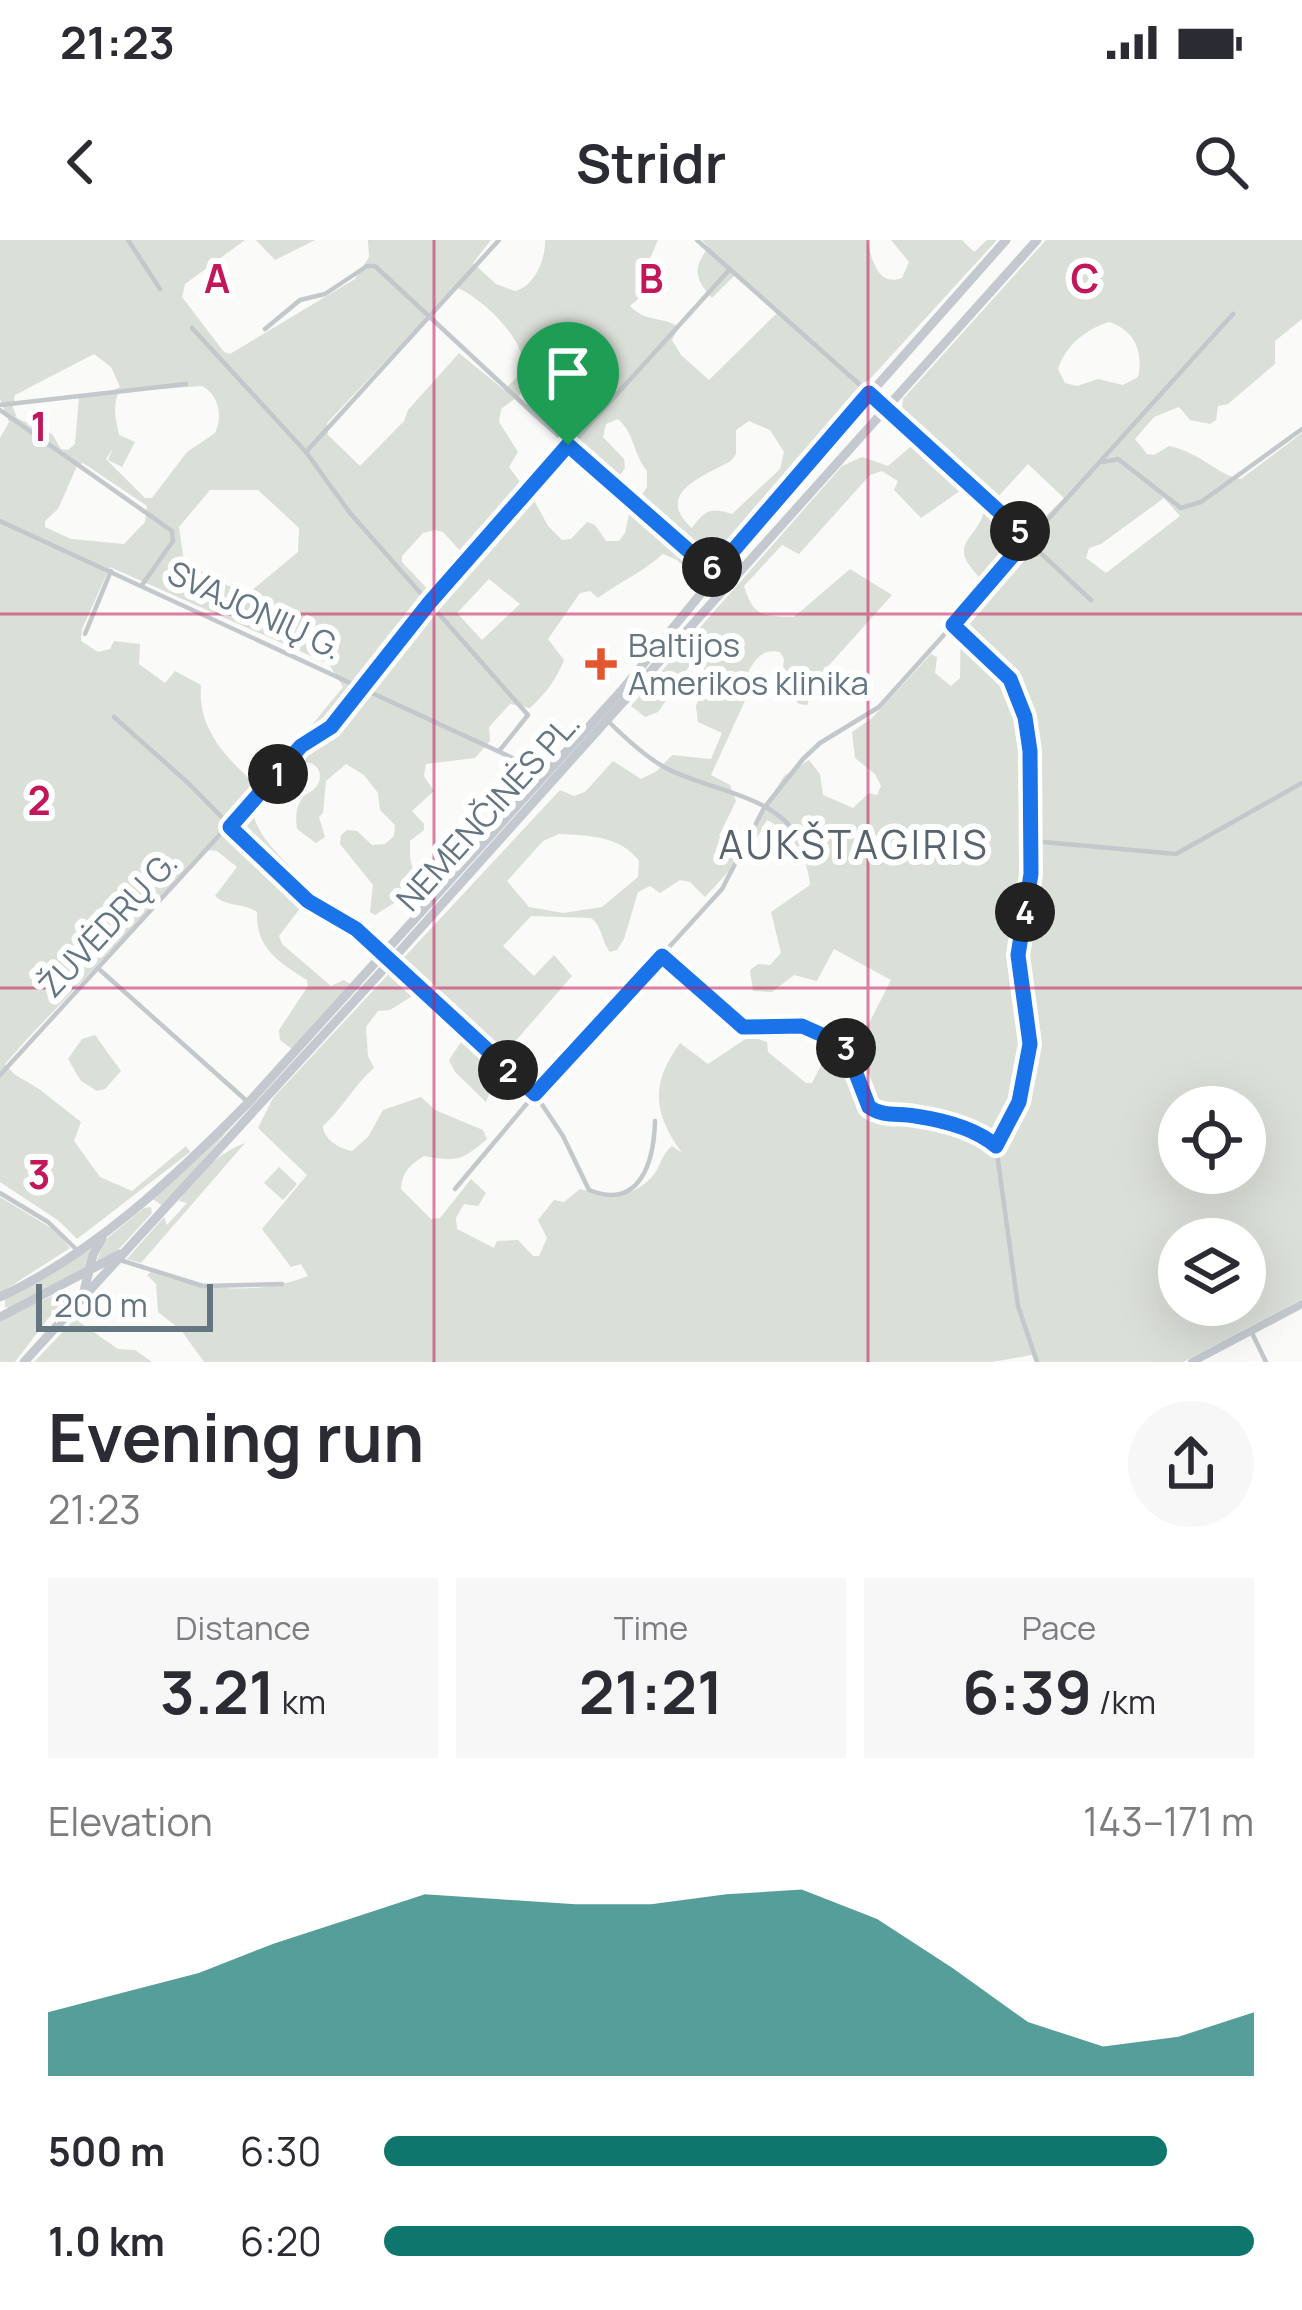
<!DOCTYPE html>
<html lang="en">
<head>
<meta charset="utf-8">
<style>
  body { margin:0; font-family:Manrope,sans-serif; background:#f7f7f7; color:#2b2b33; height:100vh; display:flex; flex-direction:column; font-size:45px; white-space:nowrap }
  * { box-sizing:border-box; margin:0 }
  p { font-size:39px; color:#7c7c81 }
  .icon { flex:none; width:66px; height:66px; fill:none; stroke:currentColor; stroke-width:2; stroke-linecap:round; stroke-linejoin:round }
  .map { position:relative; height:1122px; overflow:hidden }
  .drawer { display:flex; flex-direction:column; background:#fff; flex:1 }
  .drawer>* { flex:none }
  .controls { position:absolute; left:1158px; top:846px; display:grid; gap:24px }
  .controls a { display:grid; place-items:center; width:108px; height:108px; border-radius:50%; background:#fff; box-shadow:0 12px 48px #0002; font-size:60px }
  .scale { position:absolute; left:36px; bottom:30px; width:177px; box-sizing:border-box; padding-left:12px; border:6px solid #657683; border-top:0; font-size:33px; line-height:42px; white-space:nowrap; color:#657683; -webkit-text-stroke:9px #fff; paint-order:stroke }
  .pin { position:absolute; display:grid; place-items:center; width:102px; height:102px; color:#fff; margin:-123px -51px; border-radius:50% 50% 50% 0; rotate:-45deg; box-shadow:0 0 12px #0007 }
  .pin .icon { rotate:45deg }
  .km { position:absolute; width:60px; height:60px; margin:-30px; border-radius:50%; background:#222; color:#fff; font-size:33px; line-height:60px; text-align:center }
  .round { display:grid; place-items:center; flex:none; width:126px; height:126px; border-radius:63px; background:#f7f7f7 }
  .head { display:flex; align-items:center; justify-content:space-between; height:204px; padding:0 48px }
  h1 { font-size:66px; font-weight:700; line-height:90px }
  .stats { display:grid; grid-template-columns:repeat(3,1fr); gap:18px; height:204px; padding:12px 48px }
  .stats div { display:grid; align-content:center; border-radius:0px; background:#f7f7f7; text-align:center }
  .stats b { font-size:60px; font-weight:700 }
  .stats small { font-size:33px; font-weight:400 }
  .stats p { font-size:33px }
  .chart { height:336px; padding:24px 48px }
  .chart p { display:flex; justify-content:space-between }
  .chart svg { width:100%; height:216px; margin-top:12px; fill:#0f766e; opacity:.7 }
  ul { padding:0 48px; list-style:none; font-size:39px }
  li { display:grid; grid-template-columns:192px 144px 1fr; align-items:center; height:90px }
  li i { height:30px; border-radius:15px; background:#0f766e }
  .status { display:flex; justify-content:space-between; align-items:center; height:84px; padding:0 60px; background:#fff; direction:ltr }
  .status svg { height:33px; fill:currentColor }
  header { display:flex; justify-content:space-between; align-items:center; height:156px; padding:0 48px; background:#fff; font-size:54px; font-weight:700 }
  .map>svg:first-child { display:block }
  .green { fill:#dadfd7; fill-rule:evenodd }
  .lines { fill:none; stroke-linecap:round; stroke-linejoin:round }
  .street { stroke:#c3c8cc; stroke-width:4.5 }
  .secondary { stroke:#c3c9ce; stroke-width:8 }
  .primary { stroke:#c3c9ce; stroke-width:9 }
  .route-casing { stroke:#fff; stroke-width:24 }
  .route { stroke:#1a73e8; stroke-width:15 }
  .grid { fill:none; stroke:#c2185b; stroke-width:3; stroke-opacity:0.55 }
  .poi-dot { fill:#e4572e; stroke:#fff; stroke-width:4.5 }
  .labels { text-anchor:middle; stroke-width:12; stroke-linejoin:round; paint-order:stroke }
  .street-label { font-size:33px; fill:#657683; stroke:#fff }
  .poi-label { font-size:33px; fill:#657683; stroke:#fff; text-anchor:start }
  .quarter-label { font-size:39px; letter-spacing:3px; fill:#57646e; stroke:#fff }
  .grid-label { font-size:39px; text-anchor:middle; font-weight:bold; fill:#c2185b; stroke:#fff; stroke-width:12; stroke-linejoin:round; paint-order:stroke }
</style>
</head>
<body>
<div class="status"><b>21:23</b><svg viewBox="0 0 49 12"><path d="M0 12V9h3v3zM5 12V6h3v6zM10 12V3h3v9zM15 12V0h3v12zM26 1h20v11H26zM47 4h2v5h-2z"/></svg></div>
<header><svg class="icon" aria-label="back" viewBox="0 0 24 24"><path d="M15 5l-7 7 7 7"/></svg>Stridr<svg class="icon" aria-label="search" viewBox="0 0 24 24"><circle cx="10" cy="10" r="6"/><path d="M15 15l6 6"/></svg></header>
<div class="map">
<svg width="1302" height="1122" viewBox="0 0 1302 1122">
  <rect width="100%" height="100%" fill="#fafaf8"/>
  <g class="green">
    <path d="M0 0H245L185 44 182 57 224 112 230 114 355 39 369 17 368 0H491L473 23 496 44 515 51C534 47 546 19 545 0H658L648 23 658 41 630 66C646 83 663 76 679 87L672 100 681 115 709 140 779 71 737 33 712 58C695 39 692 28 709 7L702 0H867C872 19 877 47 902 38L909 22 891 0H962L974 12 987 0H997L817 197 702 346 677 320 663 314C641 333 620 342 598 358L590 351 580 353 548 399 564 420C556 440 546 453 530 468L510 464 489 487 490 501 475 518 426 524 424 536 434 551 412 571 424 584V590L410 601C410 633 410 632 441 641L413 672 394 663 375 675 370 672 373 645 340 604 341 595 347 590 357 591 372 605 385 604 394 596 395 585 380 570 378 553 364 535 346 524 326 541 323 573 319 577 325 597 316 603 297 589C296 579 295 569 301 560 307 551 309 555 316 547 325 536 318 520 303 523 285 525 265 555 253 568 253 598 292 624 308 648L301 667 279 696 282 704 331 746 344 740 350 744 292 809 280 800 279 790 308 746 307 740C278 721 256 709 257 672 244 663 227 667 215 656L237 627 217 611 207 610 27 799 5 824 14 834 39 849 81 882 74 901 100 937 132 951 186 906 190 912 77 999 59 981 0 942V198L9 182 0 159ZM455 47C481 56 529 102 523 131L504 150 459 113 408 170 404 181 360 226 328 195 327 183ZM94 114 111 127 120 147 104 155 79 157 75 204 68 210 61 209 52 194 17 178 13 167 15 155ZM561 137H573L579 144 560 178 564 192 613 236 620 235 625 228 624 219 603 197 606 184 618 179C635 194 633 214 647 231V247L629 274 625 293 619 301H606L595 285 587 282 571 299 562 300 548 286 535 262 509 227 518 212 499 182 501 169 539 141ZM202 146C219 155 223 176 215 193L187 212 152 258H145L106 219 113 208 108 220 122 227 135 202 119 195C116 181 112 165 119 152ZM749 181 770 190 784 212 780 229 732 274C711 267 705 270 692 288 653 254 703 236 731 221L736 214V190ZM83 223 147 266 145 282 124 304 71 299 45 287V281L58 269 77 226ZM210 250H258L299 288 298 312 251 351 240 352 184 322 179 287ZM435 290 443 292 471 323 436 358 402 322V316L423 293ZM110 327 329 424 343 447 260 548C228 520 197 490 201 445L175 431 165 443 139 424 140 404 114 401 110 409 98 412 81 401 82 389ZM489 339 520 364 482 400 457 373Z"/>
    <path d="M256 0H315L275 20Z"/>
    <path d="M1046 0H1302V79L1275 101V124L1228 164 1218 166 1216 180 1210 184 1190 180 1179 167 1154 177 1135 199 1147 214 1154 215 1169 206C1202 213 1215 234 1241 239L1302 193V1059L1183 1122H1035L1032 1115 992 1122H204L181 1090 158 1072 156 1044 147 1035 151 1032C202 1050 257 1056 308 1036L301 1024 291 1027 262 989 307 935 258 888 273 858 560 550 574 556 585 552 613 521 641 539 657 531 672 515 711 519 722 493 698 482 696 466 709 433 693 421 658 472 645 477 631 466 842 226 862 217 888 226 922 197 902 169 903 159ZM1109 82C1134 90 1144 111 1138 137L1123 145 1098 139 1077 146 1065 143 1058 129C1065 106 1086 89 1109 82ZM1028 224 1064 258 1031 291H1026L994 261ZM882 231 898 241 894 250 921 278 967 246 984 265C985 287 962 298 964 313 965 326 982 335 985 349L961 381 960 438 951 446 935 433 937 417 931 414 872 478 852 492 855 518 875 534 881 546 877 555 869 553 853 568 823 555 820 534 809 520 784 536 740 607 719 596 736 561 730 545 711 535 749 452 743 442C752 426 758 407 780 412L784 419 781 444 799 464 807 465 822 433 892 355 850 329 794 377C763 376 754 378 744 346L782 305 799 314 870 235ZM1164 258 1180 276 1106 333 1086 318 1089 308 1101 304ZM767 580C792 592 808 617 810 645L771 672 781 713 770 725 758 724 750 730 753 751 772 752 794 735 817 741 834 709 891 740 863 795 856 801 831 806 812 843H806L768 812 767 802 750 796 708 824 680 803C650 845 653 872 682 913L672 906C661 914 661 928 651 938 630 960 605 956 580 949L564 962 554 960 538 980 547 998 539 1016H533L518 1000 497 1001 494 1008 457 989 456 978 464 964 478 966 486 953 471 939 440 978 431 979 401 949C402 932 410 925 424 916 457 922 461 921 487 899L483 890 435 870 421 857 383 870 368 897 352 911C340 909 323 899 323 886 343 868 354 845 374 828L368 816 366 787 378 771 390 770 425 748 469 790 449 820 455 832 486 862 506 812 572 736 554 715 534 736 503 706 531 676 591 678C603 687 601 701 610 712L617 710 624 699 638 652 650 646 660 653 680 640 690 642 705 657 729 631 737 613 746 617ZM559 594C588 595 621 596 639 621L638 637 602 667 563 673 529 667 507 641 543 601ZM1179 867H1245V933H1179ZM1179 999H1245V1065H1179Z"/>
    <path d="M95 795 121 831 105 849 97 851 81 841 68 819 82 799Z"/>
    <path d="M257 857 163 966 151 958 227 891Z"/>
    <path d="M245 903 141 1023 127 1019 164 977 167 985 187 963 179 961C193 938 219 912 245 903Z"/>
    <path d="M279 927 297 944 283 960 264 943Z"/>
    <path d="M0 957 56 991 70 1008 0 1053Z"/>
    <path d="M151 967 152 973 117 1011 95 1025 105 1000 144 968Z"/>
    <path d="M92 1007 87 1029 10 1068 5 1067V1059Z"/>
    <path d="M58 1053 67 1059 65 1067 50 1076 15 1122H0V1080Z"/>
    <path d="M75 1079 118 1109 135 1110 152 1122H34Z"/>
  </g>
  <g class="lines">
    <g class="street">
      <path d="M128 0 160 49"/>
      <path d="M697 0 868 152"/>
      <path d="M192 88 306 212 350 273 528 475 500 510"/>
      <path d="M265 89 300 60 325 54 367 26H375L534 174 706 326"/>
      <path d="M0 165 186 144"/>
      <path d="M885 168 1091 360"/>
      <path d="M0 170 172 291 173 301 142 345"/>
      <path d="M306 212 499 0"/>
      <path d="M1103 222 1118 219 1181 268 1201 262 1302 189"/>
      <path d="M0 281 545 533"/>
      <path d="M953 385 1010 439 1025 477 1030 511 1031 634 1018 715 1030 804 1019 862 996 906 1018 1066 1037 1122"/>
      <path d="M85 394 111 331"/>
      <path d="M114 477 187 542 280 636 308 661 345 680 381 712"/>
      <path d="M606 479C623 496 645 517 666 528 709 551 772 553 800 599"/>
      <path d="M1032 601 1176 614 1302 543"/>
      <path d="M664 718 743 787 802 786 845 805 872 870C913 884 957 874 996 906"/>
      <path d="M393 724 535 854 563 896 589 950C641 971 654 920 655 881"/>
      <path d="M100 730 248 862"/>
      <path d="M0 835 301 506 331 487 430 361 730 29"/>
      <path d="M455 949 535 854 722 649 764 568 803 519 820 503 879 467 1233 74"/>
      <path d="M0 953 48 982 78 1011"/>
      <path d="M120 1020 203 1046 282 1044"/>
      <path d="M1251 1091 1266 1122"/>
    </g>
    <path class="secondary" d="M1192 1122 1302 1064"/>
    <g class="primary">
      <path d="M83 1055 93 1015 102 998"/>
      <path d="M0 1057C95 1013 176 936 249 862L622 450 798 235 1006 0"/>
      <path d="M0 1077 120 1014"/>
      <path d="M24 1122 391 721 1037 0"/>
    </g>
  </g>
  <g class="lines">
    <g class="route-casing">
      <path id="route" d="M869 153 1028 298 953 385 1010 439 1025 477 1030 511 1031 634 1018 715 1030 804 1019 862 996 906C975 888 942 880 915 876 899 873 883 877 869 867L845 805 802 786 743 787 662 716 535 854 356 689 308 661 230 587 301 506 331 487 430 362 568 205 706 326 719 327Z"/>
    </g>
    <use href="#route" class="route"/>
  </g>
  <path class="grid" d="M434 0V1122M868 0V1122M0 374H1302M0 748H1302"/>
  <path class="poi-dot" d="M595 406h12v12h12v12h-12v12h-12v-12h-12v-12h12z"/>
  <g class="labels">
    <g class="street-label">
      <text transform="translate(255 370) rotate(25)" y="12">SVAJONIŲ G.</text>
      <text transform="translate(488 571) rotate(-48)" y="12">NEMENČINĖS PL.</text>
      <text transform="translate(108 684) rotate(-47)" y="12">ŽUVĖDRŲ G.</text>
    </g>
    <g class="poi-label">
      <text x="628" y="417">Baltijos<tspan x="628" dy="38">Amerikos klinika</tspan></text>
    </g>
    <g class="quarter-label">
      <text x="854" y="619">AUKŠTAGIRIS</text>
    </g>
  </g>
  <g class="grid-label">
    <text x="217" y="53">A</text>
    <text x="651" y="53">B</text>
    <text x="1085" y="53">C</text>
    <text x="39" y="201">1</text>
    <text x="39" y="575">2</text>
    <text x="39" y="949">3</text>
  </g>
</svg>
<div class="controls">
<a><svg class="icon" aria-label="locate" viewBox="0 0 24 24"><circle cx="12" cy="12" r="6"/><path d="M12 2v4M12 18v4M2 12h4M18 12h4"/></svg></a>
<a><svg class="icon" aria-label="layers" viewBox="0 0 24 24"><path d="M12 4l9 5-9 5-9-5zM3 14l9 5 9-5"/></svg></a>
</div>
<div class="scale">200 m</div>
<div class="pin" style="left:568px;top:205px;background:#1e9e55"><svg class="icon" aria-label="arrive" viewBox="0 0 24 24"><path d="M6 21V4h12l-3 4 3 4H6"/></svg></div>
<b class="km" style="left:278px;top:534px">1</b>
<b class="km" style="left:508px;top:830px">2</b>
<b class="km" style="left:846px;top:808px">3</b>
<b class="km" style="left:1025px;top:672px">4</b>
<b class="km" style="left:1020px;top:291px">5</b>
<b class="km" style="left:712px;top:327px">6</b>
</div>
<section class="drawer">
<div class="head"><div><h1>Evening run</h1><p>21:23</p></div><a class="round"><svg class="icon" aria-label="share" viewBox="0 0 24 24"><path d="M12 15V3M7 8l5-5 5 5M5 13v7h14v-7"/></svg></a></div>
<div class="stats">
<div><p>Distance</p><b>3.21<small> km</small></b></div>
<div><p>Time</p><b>21:21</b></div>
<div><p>Pace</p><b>6:39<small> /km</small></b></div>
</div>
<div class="chart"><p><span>Elevation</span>143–171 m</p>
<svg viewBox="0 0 160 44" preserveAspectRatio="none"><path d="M0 44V31L10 27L20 23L30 17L40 12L50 7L60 8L70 9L80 9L90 7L100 6L110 12L120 22L130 33L140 38L150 36L160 31V44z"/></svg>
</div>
<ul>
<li><b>500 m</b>6:30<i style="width:90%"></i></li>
<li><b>1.0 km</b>6:20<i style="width:100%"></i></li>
</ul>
</section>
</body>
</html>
